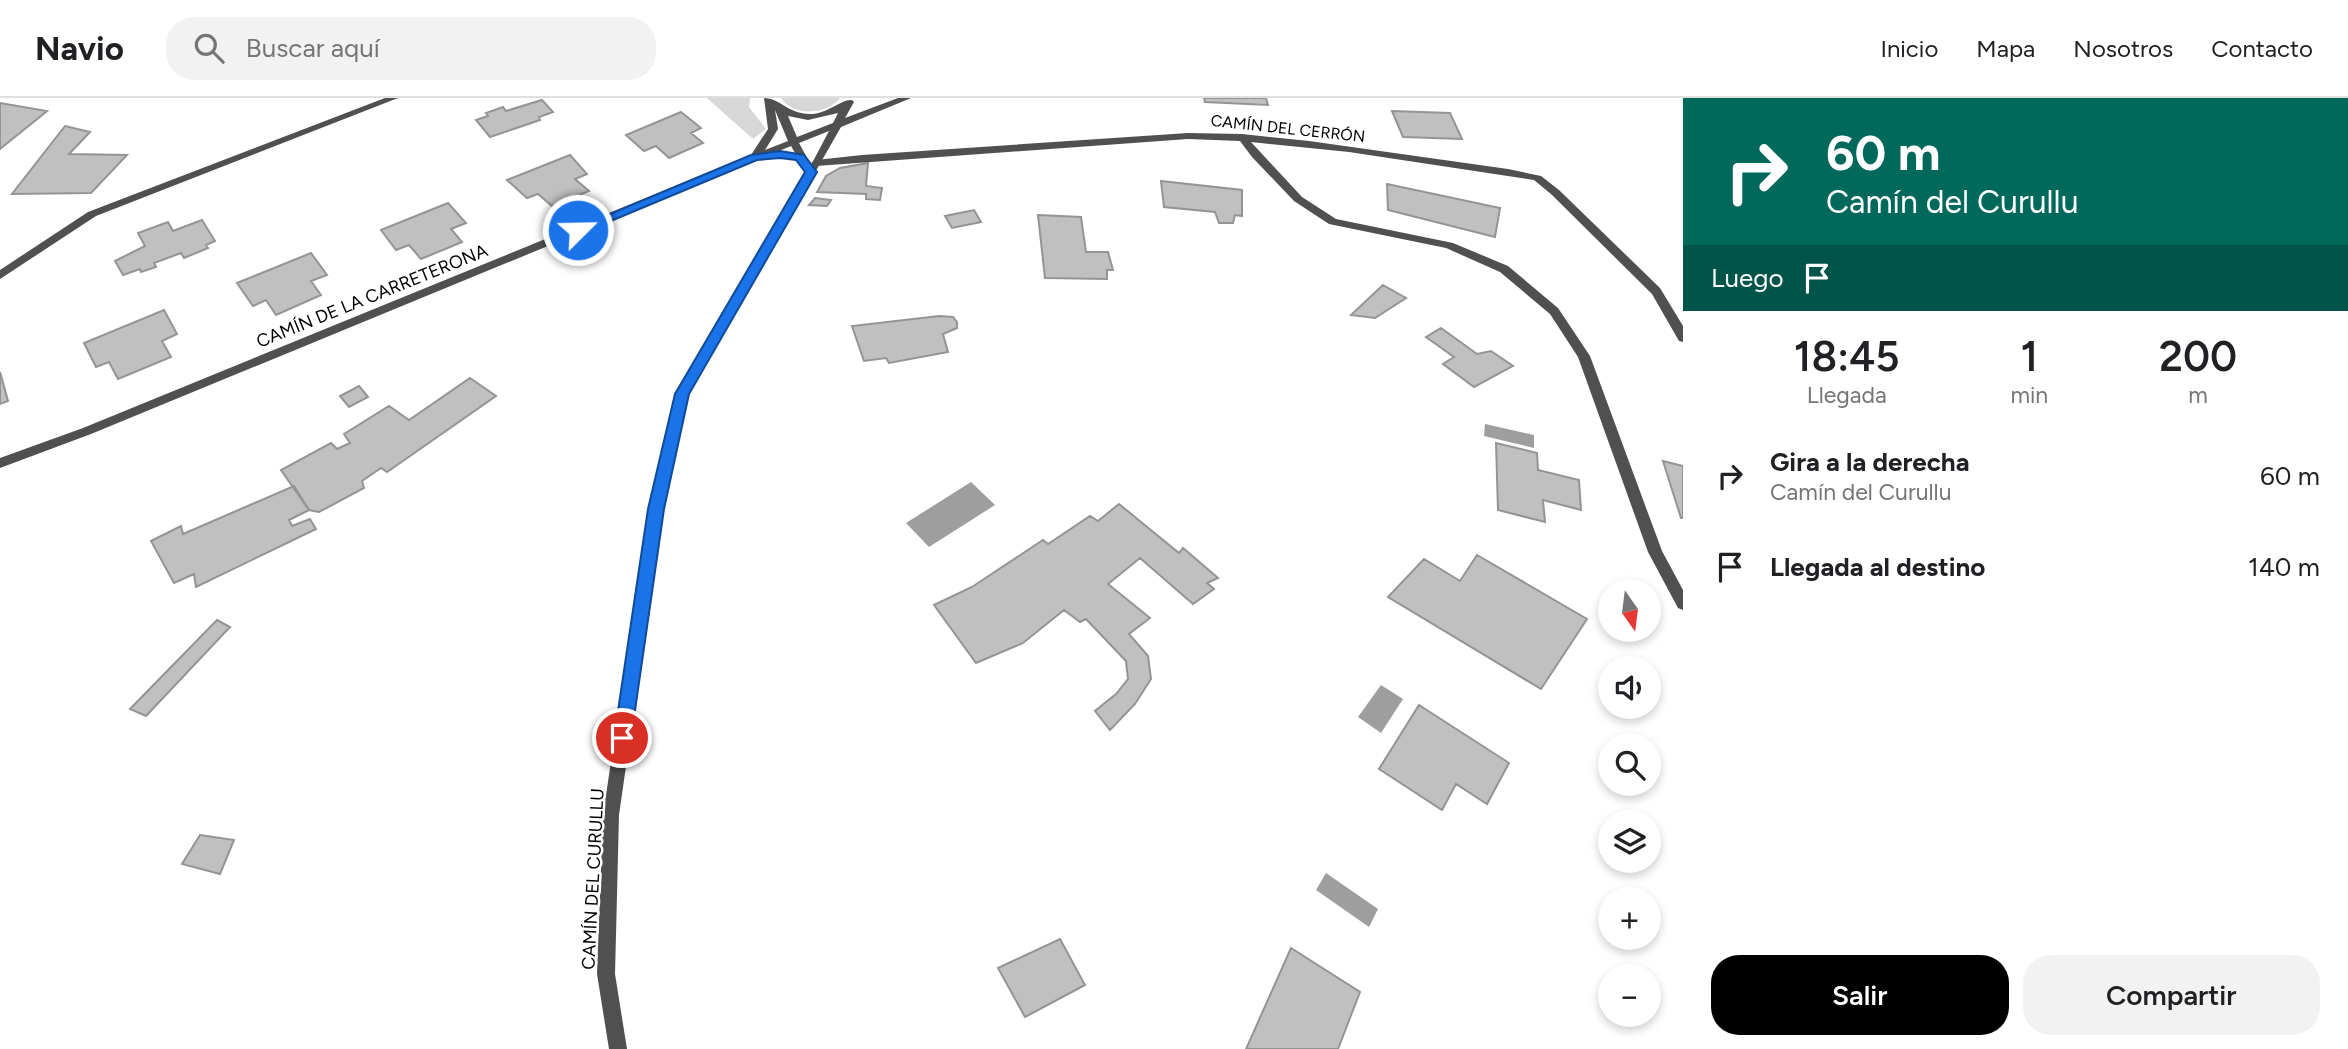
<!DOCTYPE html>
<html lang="es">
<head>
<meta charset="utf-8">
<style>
	body { margin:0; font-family:Figtree,sans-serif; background:#f2f2f2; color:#202124; height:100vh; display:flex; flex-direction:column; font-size:26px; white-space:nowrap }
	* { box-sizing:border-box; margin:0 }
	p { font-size:23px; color:#757577 }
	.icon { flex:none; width:38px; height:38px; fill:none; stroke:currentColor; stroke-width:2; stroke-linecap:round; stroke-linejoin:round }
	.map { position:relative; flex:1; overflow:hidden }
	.sheet { display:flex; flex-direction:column; background:#fff; width:665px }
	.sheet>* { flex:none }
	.hud { background:#00695c; color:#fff; overflow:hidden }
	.needle { width:46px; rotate:166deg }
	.controls { position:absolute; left:1598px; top:481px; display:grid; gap:14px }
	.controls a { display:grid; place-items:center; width:63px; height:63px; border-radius:50%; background:#fff; box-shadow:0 4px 10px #0003; font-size:35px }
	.pin { position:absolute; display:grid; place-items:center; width:60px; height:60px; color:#fff; margin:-30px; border:4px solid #fff; border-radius:50%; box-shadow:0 2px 7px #0007 }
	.me { position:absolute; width:77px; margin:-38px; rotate:67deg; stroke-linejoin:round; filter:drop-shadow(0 0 5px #0008) }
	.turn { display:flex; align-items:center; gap:24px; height:147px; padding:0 28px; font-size:32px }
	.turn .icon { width:91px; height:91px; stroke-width:2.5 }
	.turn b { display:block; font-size:49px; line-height:60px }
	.then { display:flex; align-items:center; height:66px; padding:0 28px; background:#0003; gap:14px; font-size:26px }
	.eta { display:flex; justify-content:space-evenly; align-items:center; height:119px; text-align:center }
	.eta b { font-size:42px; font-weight:600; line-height:49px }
	.button { display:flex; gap:14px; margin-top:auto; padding:14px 28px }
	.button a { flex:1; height:80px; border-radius:28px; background:#000; color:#fff; font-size:28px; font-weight:600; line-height:80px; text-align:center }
	.button a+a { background:#f2f2f2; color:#202124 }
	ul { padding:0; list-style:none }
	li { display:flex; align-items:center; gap:21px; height:91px; padding:0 28px }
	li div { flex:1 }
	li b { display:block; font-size:26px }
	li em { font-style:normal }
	header { display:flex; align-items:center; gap:42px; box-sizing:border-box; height:98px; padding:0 35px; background:#fff; border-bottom:2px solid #e0e0e0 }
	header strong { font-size:33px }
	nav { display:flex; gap:38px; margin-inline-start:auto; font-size:24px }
	.search { width:490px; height:63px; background:#f2f2f2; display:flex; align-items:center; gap:18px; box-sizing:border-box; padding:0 24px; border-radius:28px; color:#757577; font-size:26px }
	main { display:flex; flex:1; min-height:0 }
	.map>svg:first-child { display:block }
	.green { fill:#d7d7d7 }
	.water { fill:#9e9e9e }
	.building { fill:#c0c0c0; stroke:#949494; stroke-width:2 }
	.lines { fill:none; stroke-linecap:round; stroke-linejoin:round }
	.lane { fill:#505050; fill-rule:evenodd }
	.street { fill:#505050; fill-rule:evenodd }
	.route { fill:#1a73e8; stroke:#114b97; stroke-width:2 }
	.labels { text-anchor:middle; stroke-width:5; stroke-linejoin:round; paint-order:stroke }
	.far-street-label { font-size:16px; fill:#000; stroke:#fff }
	.street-label { font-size:18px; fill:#000; stroke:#fff }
</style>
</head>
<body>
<header>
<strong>Navio</strong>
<div class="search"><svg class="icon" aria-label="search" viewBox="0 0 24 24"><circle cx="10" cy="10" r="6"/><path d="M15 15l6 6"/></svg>Buscar aquí</div>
<nav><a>Inicio</a><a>Mapa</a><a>Nosotros</a><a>Contacto</a></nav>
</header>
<main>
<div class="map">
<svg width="1683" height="951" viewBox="0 0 1683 951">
	<rect width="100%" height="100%" fill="#fff"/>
	<path class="green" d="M707,0H750L749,9L766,31L753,41Z
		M781,0H840C827,17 793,19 781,0Z"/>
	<path class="water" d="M1485,326L1534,337V350L1484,338Z
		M971,384L995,407L929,449L906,425Z
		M1381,587L1403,601L1381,635L1358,619Z
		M1326,775L1378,811L1369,829L1316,792Z"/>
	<path class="building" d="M1204,0H1266L1268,7L1205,4Z
		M542,2L553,14L539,19L540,22L490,39L476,22L488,18L486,15L503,9L506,13Z
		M0,5L47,13L0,51Z
		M1392,13L1450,15L1462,41L1403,39Z
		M681,14L701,30L691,35L703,45L669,60L656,48L644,53L626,37Z
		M65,28L90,34L69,56L127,57L91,95L12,96Z
		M570,57L587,76L575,81L589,93L552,108L538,96L527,100L507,82Z
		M868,65L866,88L882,90L880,102L866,101V96L817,94L826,78L840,70Z
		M1161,83L1242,92V118L1235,117L1233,125H1219L1215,114L1164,109Z
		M1387,86L1500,110L1495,139L1388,112Z
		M815,100L831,102L827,108L809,107Z
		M448,105L466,125L451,131L462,144L421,161L409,147L396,152L381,132Z
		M974,112L981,124L952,130L945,118Z
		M1038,117L1081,119L1086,154H1108L1113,172H1107V181L1045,180Z
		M202,122L215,143L206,147L208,150L184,160L181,155L154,165L156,169L141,174L140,171L123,177L115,163L145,148L138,135L168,124L173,133Z
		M311,155L327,177L311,183L321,197L276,217L266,202L253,208L237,185Z
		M1383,187L1406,200L1375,220L1351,217Z
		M164,212L177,236L162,243L171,259L118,281L109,264L96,269L84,245Z
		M939,218L953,219L957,224V230L943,236L948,254L889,265L886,260L864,263L852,228Z
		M1441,230L1477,256L1491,253L1513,268L1474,289L1443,266L1454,259L1426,239Z
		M0,274L8,303L0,306Z
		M470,280L496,298L387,374L381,370L362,383L364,390L319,414L309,412L281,372L331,345L337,351L350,345L344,336L389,308L409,322Z
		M359,288L368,299L349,309L340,298Z
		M1496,345L1537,355L1538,372L1579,382L1581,412L1543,402L1545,424L1498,412Z
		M1663,363L1683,368V420H1681Z
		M294,388L309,412L289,422L292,428L310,421L316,431L196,489L194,476L174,485L151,443L181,428L183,436Z
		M1119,406L1179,455L1183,450L1218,480L1207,485L1214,491L1193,506L1140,460L1108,486L1150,520L1129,536L1148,558L1151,581L1135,606L1110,632L1095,613L1116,596L1128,581L1126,563L1086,521L1080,524L1064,512L1023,545L976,565L934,507L972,489L1043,442L1048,446L1090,418L1098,423Z
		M1477,457L1587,521L1541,591L1388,499L1424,461L1460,483Z
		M217,522L230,529L146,618L130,611Z
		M1419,607L1509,665L1487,706L1456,686L1442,712L1379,671Z
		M200,737L234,742L220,776L182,766Z
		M1060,841L1085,887L1025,919L998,870Z
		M1291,850L1360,894L1338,951H1246Z"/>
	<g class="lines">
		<path class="lane" d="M1188,35L1242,36L1309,43L1508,71L1541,78L1559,92L1660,190L1683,228V244L1679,243L1652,196L1551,96L1534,82L1349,54L1251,44L1302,99L1336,121L1453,145L1508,168L1558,210L1590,258L1662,453L1683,492V512L1678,510L1648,454L1578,259L1550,216L1500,174L1446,150L1329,126L1294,103L1252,59L1240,43L1188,41L816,68L811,65L816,62L862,57Z"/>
		<path class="street" d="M385,0H398L96,118L0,181V172L88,114Z
			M764,0C780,0 788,16 810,16C828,16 841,1 852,2L854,4L845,20L898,0H911L841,29L688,296L663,411L619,717L615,876L627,951H609L597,876L603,717L649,411L676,296L806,74L791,48L91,336L0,370V360L83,330L751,57L768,31ZM775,12L788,43L765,52L778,31ZM838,15L833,25L797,39L788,18L808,22ZM829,33L811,67L799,45Z"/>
	</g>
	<path class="route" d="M780,53L804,57L817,74L689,296L664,411L631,640L629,646L622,648L616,646L614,640L648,411L675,296L805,74L796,62L780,60L757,62L582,135L578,136L572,132L751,57Z"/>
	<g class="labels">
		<g class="far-street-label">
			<text transform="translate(1288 30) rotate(6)" y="6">CAMÍN DEL CERRÓN</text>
		</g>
		<g class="street-label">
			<text transform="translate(372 198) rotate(-22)" y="6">CAMÍN DE LA CARRETERONA</text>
			<text transform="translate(593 781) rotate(-87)" y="6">CAMÍN DEL CURULLU</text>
		</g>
	</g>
</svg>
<div class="controls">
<a><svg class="needle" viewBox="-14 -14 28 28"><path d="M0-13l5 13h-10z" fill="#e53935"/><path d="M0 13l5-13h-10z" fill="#757577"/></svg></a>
<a><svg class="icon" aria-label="sound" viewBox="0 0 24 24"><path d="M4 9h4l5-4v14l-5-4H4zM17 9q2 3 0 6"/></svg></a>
<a><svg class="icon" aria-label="search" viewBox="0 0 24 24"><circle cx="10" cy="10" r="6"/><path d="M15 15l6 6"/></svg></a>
<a><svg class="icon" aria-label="layers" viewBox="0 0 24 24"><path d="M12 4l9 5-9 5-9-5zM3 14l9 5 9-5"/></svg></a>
<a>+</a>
<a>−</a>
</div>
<div class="pin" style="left:622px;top:640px;background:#d93025"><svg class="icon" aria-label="arrive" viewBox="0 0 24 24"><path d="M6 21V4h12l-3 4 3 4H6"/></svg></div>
<svg class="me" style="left:578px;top:132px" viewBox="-20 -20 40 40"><circle r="17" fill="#1a73e8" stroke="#fff" stroke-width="3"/><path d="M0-11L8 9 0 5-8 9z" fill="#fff"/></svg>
</div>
<section class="sheet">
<div class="hud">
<div class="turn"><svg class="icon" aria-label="right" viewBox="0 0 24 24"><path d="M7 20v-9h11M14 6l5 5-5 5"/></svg><div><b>60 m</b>Camín del Curullu</div></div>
<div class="then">Luego<svg class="icon" aria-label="arrive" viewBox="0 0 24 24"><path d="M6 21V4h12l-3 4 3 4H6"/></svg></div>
</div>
<div class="eta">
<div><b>18:45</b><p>Llegada</p></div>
<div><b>1</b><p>min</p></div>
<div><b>200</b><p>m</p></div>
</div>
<ul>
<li><svg class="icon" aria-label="right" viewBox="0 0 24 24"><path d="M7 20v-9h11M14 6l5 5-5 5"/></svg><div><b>Gira a la derecha</b><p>Camín del Curullu</p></div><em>60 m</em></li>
<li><svg class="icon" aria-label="arrive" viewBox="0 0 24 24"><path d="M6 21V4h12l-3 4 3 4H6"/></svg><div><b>Llegada al destino</b></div><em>140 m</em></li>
</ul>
<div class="button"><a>Salir</a><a>Compartir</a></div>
</section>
</main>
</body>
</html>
